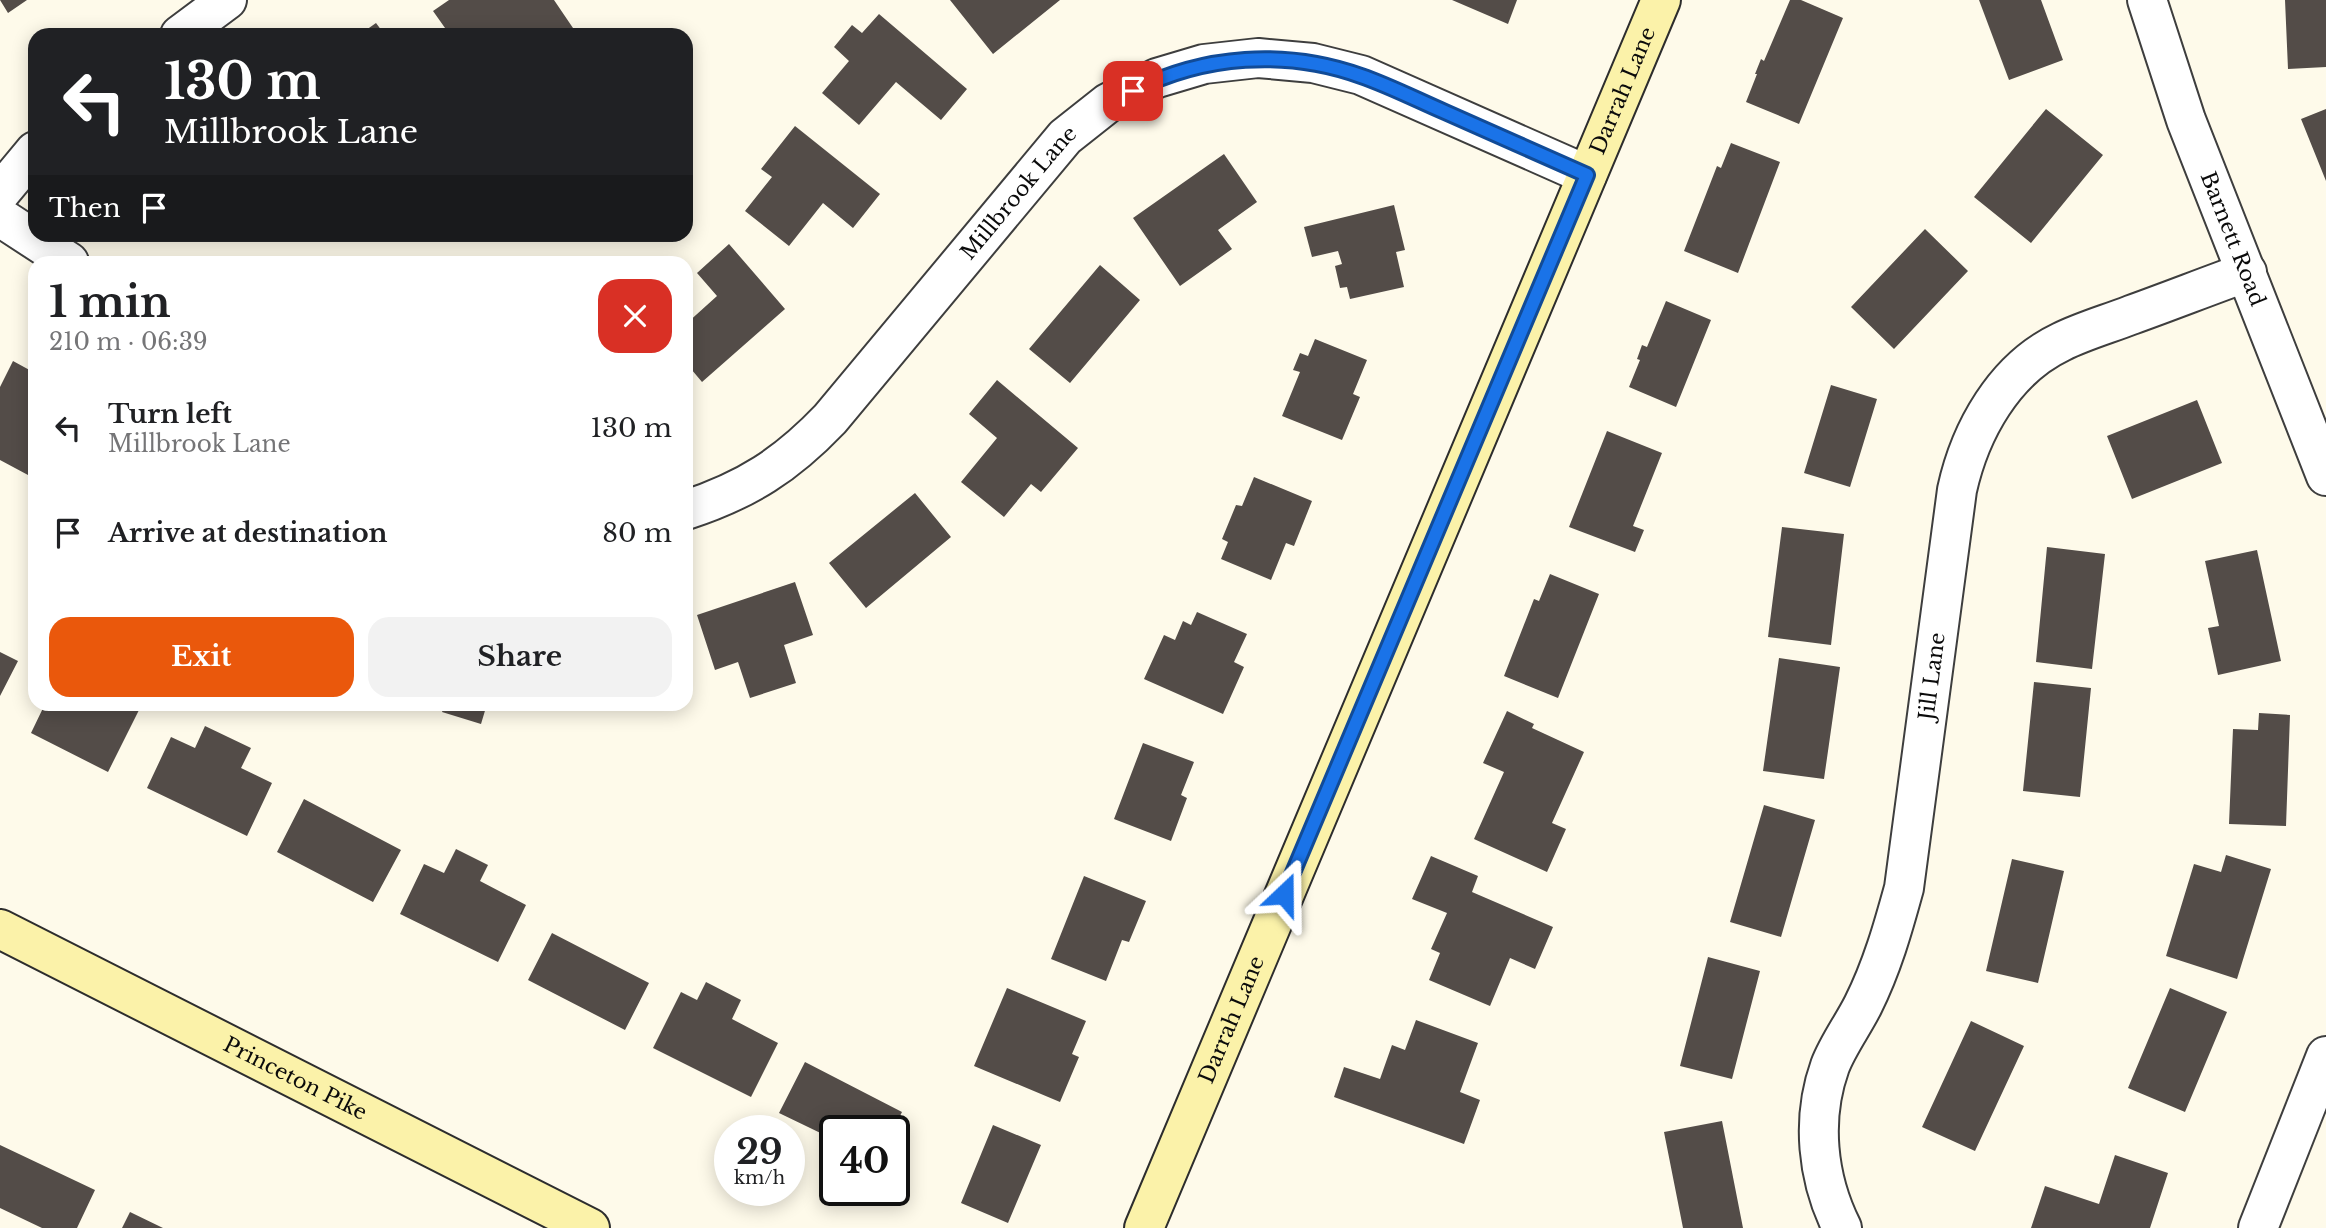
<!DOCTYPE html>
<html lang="en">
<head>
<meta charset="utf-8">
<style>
	body { margin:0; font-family:"Libre Baskerville",serif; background:#f2f2f2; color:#202124; height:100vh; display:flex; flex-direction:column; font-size:26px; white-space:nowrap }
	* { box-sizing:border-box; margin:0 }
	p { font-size:23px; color:#757577 }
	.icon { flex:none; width:38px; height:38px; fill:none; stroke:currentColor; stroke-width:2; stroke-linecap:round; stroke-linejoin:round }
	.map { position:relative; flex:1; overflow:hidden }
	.drawer { position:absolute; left:28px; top:256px; width:665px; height:455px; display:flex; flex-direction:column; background:#fff; border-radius:21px; box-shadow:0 4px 18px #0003 }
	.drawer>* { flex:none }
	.banner { position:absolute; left:28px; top:28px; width:665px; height:214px; border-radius:21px; box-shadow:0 4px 18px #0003; background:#202124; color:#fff; overflow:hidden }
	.speed { position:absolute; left:714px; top:1115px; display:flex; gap:14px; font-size:35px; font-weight:700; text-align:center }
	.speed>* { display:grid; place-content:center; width:91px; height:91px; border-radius:50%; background:#fff; box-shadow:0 4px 18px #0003; line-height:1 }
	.speed small { font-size:18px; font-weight:400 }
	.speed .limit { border:4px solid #111; border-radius:10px; background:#fff; color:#111 }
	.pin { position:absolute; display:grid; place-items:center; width:60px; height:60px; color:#fff; margin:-30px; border-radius:14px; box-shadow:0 4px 10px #0006 }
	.me { position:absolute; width:77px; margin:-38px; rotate:23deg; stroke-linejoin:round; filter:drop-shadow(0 0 5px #0008) }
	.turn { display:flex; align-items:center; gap:24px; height:147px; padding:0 21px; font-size:32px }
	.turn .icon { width:91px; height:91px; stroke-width:2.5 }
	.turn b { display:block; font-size:49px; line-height:60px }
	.then { display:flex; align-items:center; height:66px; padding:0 21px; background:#0003; gap:14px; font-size:26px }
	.round { display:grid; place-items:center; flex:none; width:74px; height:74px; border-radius:21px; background:#f2f2f2 }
	.summary { display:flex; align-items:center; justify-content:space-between; height:119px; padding:0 21px }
	h1 { font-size:42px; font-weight:700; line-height:52px }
	.primary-button { display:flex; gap:14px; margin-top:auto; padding:14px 21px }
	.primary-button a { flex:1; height:80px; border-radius:21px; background:#ea580c; color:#fff; font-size:28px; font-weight:700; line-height:80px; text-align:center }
	.primary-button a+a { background:#f2f2f2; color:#202124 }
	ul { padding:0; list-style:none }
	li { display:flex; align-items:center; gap:21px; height:105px; padding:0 21px }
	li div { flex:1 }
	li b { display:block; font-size:26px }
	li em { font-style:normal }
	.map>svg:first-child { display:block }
	.building { fill:#534c48 }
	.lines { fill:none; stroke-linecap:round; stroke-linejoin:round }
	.street-casing { stroke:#3e3e3e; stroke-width:42 }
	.secondary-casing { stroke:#2d2d2d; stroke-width:42 }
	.street { stroke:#fff; stroke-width:38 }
	.secondary { stroke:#fbf2a9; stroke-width:38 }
	.route-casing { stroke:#114b97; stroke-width:18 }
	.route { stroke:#1a73e8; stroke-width:12 }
	.labels { text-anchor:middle; stroke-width:7; stroke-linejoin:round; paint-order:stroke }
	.street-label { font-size:21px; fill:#0b0b0b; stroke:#fff }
</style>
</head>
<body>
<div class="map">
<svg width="2326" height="1228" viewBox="0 0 2326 1228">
	<rect width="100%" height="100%" fill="#fefaea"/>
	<path class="building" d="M0,0H27L8,13Z
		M449,0H554L573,28L563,35H515L511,29L502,35H450L433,11Z
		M950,0H1060L993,54Z
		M1452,0H1517L1508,24Z
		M1790,0H1801L1843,18L1799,124L1746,102L1757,74H1755L1761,59L1764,61Z
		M1979,0H2041L2063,60L2009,80Z
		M2285,0H2326V67L2288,69Z
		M879,14L967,89L941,120L896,82L859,125L822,93L849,61L834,47L852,25L862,33Z
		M376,23L385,35H359Z
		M2046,109L2103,155L2031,243L1974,197Z
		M2326,109V181L2301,119Z
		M795,126L880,194L853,228L823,203L789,246L745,211L772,177L761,169Z
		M1731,143L1780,162L1738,273L1684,251L1717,166L1721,168Z
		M1224,154L1257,202L1218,230L1232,249L1180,286L1133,218Z
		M1394,205L1405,250L1396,252L1404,287L1350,299L1347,287L1340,288L1335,266L1342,264L1338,251L1312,257L1304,227Z
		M1925,229L1968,271L1894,349L1851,307Z
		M729,244L785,309L702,382L686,363V324L717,296L697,273Z
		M1100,265L1140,300L1070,383L1029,349Z
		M1666,301L1711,320L1676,407L1629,387L1640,360L1637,359L1642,345L1647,347Z
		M1315,339L1367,360L1353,394L1360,397L1342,440L1282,416L1300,372L1293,370L1300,353L1308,356Z
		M13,361L35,373V462L28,475L0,460V387Z
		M997,380L1078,448L1041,492L1031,484L1004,517L961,482L997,438L969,414Z
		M1831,385L1877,399L1850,487L1804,473Z
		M2197,400L2222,463L2132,499L2107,436Z
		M1607,431L1662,453L1633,526L1644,530L1635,552L1569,527Z
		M1254,477L1312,501L1294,546L1286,543L1271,580L1221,559L1228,542L1222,539L1236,505L1242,506Z
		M915,493L951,537L866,608L829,563Z
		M1782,527L1844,534L1831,645L1768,637Z
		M2047,547L2105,554L2092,669L2036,662Z
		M2257,550L2281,661L2218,675L2208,628L2219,626L2205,561Z
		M1550,574L1599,594L1558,698L1504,676L1534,599L1539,601Z
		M795,582L813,635L784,645L796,683L750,698L738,662L715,670L697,615Z
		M1197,612L1247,634L1234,662L1244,667L1223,714L1144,679L1164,635L1175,640L1183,621L1191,625Z
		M0,652L18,661L0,696Z
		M1779,658L1840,667L1824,779L1763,771Z
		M2034,682L2091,688L2080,797L2023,791Z
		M45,704H142L108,772L31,733Z
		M445,704H487L481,724L442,712Z
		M1507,711L1534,724L1532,728L1584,752L1552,823L1566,829L1547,872L1474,839L1504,772L1483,763Z
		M2259,713L2290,715L2286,826L2229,824L2233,729L2258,730Z
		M205,726L251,748L241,768L272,783L247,836L147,788L171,737L195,748Z
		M1143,743L1194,762L1181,795L1187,798L1171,841L1114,819Z
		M304,799L401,850L373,902L277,852Z
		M1764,805L1815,820L1781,937L1730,922Z
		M456,849L488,865L480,881L526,905L498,962L400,914L424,864L444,873Z
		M2226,855L2271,869L2237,979L2166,956L2194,864L2221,872Z
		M1431,856L1478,876L1472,892L1553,927L1535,969L1510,958L1490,1006L1429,980L1440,953L1431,949L1447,913L1412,899Z
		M2012,859L2064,871L2038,983L1986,971Z
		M1084,876L1146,901L1129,942L1122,940L1106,981L1051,959Z
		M552,933L649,983L625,1030L528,980Z
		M1708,957L1760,971L1732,1079L1680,1066Z
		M706,982L741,1000L732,1019L778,1043L751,1097L653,1048L681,992L697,1000Z
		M1007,988L1086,1021L1072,1054L1079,1057L1060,1102L974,1066Z
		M2170,988L2227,1012L2185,1112L2128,1088Z
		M1416,1020L1478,1043L1460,1092L1480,1100L1464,1144L1334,1097L1344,1067L1380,1079L1392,1045L1405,1050Z
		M1971,1021L2024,1046L1975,1151L1922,1127Z
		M805,1062L902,1112L893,1130H835V1140L779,1113Z
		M1722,1121L1743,1228H1683L1664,1132Z
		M993,1125L1041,1145L1008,1223L961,1203Z
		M0,1145L95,1190L77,1228H42L0,1208Z
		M2115,1155L2168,1173L2150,1228H2031L2045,1186L2099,1204Z
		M130,1212L163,1228H122Z"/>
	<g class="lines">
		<g class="street-casing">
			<g id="street">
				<path id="s1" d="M2147,0L2186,120L2326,476"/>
				<path d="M180,35L227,0"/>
				<path d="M0,193L35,151"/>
				<path d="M0,217L69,262"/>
				<path id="s2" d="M686,510C747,490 786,465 830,419L1065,137L1108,103L1157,78L1204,64L1258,58L1313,63L1361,75L1587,175"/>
				<path id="s3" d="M1842,1228C1817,1178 1811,1119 1830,1066C1838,1045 1853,1025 1863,1005C1882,967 1893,928 1904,888L1957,490C1970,431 2004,369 2061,342C2083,331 2108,324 2131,315C2170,301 2208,286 2247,272"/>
				<path d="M2258,1228L2326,1056"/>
			</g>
		</g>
		<g class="secondary-casing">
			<g id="secondary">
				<path id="s4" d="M0,929L590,1228"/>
				<path id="s5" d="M1144,1228L1661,0"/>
			</g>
		</g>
		<use href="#street" class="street"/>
		<use href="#secondary" class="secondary"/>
	</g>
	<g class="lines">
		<g class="route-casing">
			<path id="route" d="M1133,91C1203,55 1286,49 1361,76C1390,86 1417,100 1445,112C1492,133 1540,154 1587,175L1284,894"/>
		</g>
		<use href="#route" class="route"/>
	</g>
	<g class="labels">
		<g class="street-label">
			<text dy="7" stroke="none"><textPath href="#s5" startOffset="1234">Darrah Lane</textPath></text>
			<text dy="7" stroke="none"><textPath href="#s2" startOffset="467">Millbrook Lane</textPath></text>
			<text dy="7" stroke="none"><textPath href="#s1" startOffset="254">Barnett Road</textPath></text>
			<text dy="7" stroke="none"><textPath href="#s3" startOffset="574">Jill Lane</textPath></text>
			<text dy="7" stroke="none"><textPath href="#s5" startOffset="226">Darrah Lane</textPath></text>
			<text dy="7" stroke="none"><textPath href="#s4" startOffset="331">Princeton Pike</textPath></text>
		</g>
	</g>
</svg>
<div class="speed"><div>29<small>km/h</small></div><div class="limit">40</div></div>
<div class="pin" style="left:1133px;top:91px;background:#d93025"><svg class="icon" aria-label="arrive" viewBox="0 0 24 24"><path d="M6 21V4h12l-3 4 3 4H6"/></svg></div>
<svg class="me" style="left:1284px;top:894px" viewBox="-20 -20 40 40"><path d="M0-17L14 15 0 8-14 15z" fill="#1a73e8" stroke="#fff" stroke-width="4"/></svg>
<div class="banner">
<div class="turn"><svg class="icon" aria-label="left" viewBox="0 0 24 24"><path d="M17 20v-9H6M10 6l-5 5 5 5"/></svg><div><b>130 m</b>Millbrook Lane</div></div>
<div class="then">Then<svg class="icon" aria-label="arrive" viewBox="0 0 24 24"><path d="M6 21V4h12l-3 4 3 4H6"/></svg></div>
</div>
<section class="drawer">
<div class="summary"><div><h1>1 min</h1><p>210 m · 06:39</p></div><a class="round" style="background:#d93025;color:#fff"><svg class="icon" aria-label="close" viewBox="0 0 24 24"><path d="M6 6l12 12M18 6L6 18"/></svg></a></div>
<ul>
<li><svg class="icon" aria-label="left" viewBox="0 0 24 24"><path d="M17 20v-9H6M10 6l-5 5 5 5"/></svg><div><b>Turn left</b><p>Millbrook Lane</p></div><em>130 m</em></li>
<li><svg class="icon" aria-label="arrive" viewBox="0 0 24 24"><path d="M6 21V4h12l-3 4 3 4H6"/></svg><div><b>Arrive at destination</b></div><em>80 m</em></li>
</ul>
<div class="primary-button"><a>Exit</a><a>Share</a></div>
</section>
</div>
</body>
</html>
